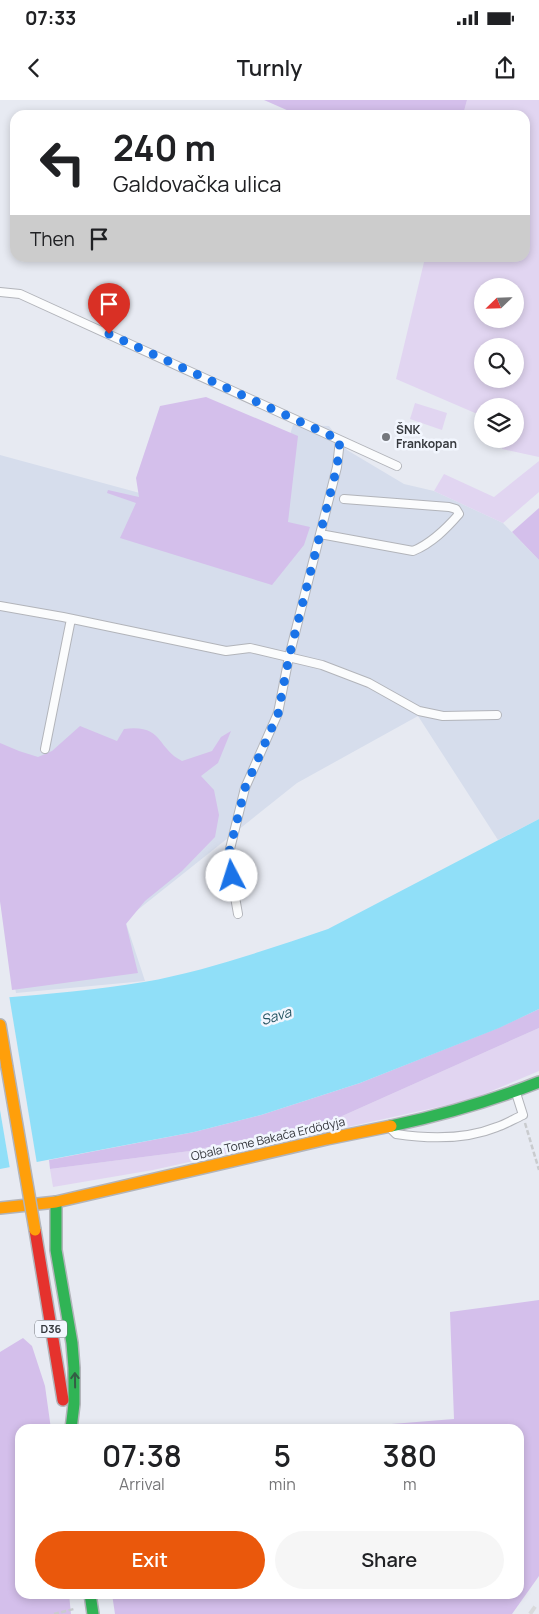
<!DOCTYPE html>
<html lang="en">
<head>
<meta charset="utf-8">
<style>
	body { margin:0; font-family:Manrope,sans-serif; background:#f6f6f6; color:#202124; height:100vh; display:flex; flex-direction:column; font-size:19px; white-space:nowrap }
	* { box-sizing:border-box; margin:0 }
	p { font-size:16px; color:#757577 }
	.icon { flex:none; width:28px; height:28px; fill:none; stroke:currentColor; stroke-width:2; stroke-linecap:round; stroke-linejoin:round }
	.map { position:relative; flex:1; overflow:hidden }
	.panel { position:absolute; left:15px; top:1324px; width:509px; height:175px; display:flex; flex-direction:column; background:#fff; border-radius:15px; box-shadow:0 2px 8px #0003 }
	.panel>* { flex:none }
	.hud { position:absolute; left:10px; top:10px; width:520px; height:152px; border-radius:15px; box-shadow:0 2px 8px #0003; background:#fff; color:#202124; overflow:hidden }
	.needle { width:32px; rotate:247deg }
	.tools { position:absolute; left:474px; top:178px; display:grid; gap:10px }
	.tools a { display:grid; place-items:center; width:50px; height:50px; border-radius:50%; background:#fff; box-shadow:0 2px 8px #0003; font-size:25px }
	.pin { position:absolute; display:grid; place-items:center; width:42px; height:42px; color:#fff; margin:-51px -21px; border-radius:50% 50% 50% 0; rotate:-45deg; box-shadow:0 0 5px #0007 }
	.pin .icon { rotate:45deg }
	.me { position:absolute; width:55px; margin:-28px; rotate:355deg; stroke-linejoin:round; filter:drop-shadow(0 0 4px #0008) }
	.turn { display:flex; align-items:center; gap:18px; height:105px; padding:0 20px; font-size:22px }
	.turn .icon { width:65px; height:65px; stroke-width:2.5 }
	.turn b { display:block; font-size:35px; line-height:42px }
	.then { display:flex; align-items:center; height:48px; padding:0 20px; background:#0003; gap:10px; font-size:19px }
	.eta { display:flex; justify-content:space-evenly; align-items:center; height:85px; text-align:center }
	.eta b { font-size:30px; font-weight:600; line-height:35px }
	.primary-button { display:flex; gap:10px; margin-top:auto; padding:10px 20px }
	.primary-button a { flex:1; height:58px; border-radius:30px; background:#ea580c; color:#fff; font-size:20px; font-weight:600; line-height:58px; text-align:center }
	.primary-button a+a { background:#f6f6f6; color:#202124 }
	.status { display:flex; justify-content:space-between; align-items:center; height:35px; padding:0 25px; background:#fff; direction:ltr }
	.status svg { height:14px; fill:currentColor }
	header { display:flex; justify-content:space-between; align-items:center; height:65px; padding:0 20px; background:#fff; font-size:22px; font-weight:600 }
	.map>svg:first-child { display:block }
	.built { fill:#d6ddec }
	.green { fill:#e1d5f1; fill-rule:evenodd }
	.forest { fill:#d4bfeb }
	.water { fill:#90dff8 }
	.pier { fill:#e7eaf2 }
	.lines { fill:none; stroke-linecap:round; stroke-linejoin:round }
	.lane-casing { stroke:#b2b4ba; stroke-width:10 }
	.fast-casing { stroke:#b2b4ba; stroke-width:14 }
	.slow-casing { stroke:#b2b4ba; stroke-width:14 }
	.jam-casing { stroke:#b2b4ba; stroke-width:14 }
	.path { stroke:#c9cbce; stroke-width:2.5; stroke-dasharray:5 2.5; stroke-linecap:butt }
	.lane { stroke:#fbfcfd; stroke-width:8 }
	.fast { stroke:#30b455; stroke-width:11 }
	.slow { stroke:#ff9f0a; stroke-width:11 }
	.jam { stroke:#e5322d; stroke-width:11 }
	.rail { stroke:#d9dadc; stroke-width:4; stroke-dasharray:9 9; stroke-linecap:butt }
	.slow-bridge-casing { stroke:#b2b4ba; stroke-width:14; stroke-linecap:butt }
	.slow-bridge { stroke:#ff9f0a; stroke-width:11 }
	.oneway { stroke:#345e45 }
	.route { stroke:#1a73e8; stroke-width:9; stroke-dasharray:0 16.2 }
	.poi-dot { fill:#74777d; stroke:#f2f6fe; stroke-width:2 }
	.labels { text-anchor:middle; stroke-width:5; stroke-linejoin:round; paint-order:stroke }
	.shield { fill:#f2f6fe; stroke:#6e7278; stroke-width:1 }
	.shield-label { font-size:11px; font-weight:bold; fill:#36393e }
	.poi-label { font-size:12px; font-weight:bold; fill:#36393e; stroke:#f2f6fe; text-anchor:start }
	.street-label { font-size:12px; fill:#36393e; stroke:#f2f6fe }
	.water-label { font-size:14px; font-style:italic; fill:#265563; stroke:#f2f6fe }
</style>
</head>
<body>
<div class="status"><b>07:33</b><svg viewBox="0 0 49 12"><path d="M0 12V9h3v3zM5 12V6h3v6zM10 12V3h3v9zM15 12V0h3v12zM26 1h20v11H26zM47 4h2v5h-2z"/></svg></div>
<header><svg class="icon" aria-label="back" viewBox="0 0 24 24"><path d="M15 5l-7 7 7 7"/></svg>Turnly<svg class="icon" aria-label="share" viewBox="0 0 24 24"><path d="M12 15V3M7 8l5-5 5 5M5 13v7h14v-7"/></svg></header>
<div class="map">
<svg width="539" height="1514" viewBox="0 0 539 1514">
	<rect width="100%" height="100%" fill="#e7eaf2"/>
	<path class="built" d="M293,325L329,326L347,350L404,384L434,391L503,423L539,460V719L498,740L418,616L297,683L125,820L145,881L16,893L0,800V355L261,426Z"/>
	<path class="green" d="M467,0H539V357L502,349L504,339H515V306H482V316L396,279L425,158H525V15H463ZM482,186H515V219H482ZM482,246H515V279H482Z
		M415,303L447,313L442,330L410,319Z
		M539,361V392L503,423L434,391L444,374L494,397Z
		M539,928V971L470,1000L153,1070L53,1087L50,1069L190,1051L331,1021Z"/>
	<path class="forest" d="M264,0H467L463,15H298Z
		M206,297L298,336L288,422L310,427L304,445L272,485L120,438L136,403L107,393L108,390L139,397L136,378L160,306Z
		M539,408V460L512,432Z
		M80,626L117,641L124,629C164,624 156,648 182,661L212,651L221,637L231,631L218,663L201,676L214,690L219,715L215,737L182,771L145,801L126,824L138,873L12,890L0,801V643L19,651L38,657L52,651Z
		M539,909V928L331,1021L190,1051L50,1069L49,1060L194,1032L261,1015L360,983L498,928Z
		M539,1200V1476L512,1514H115L112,1494H519V1329H329L454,1319L450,1212Z
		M23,1238L32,1246L45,1286L51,1329H20V1494H69L71,1514H0V1252Z"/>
	<path class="water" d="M539,719V909L499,928L360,983L261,1015L194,1032L0,1069V898C48,894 97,890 144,882C207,871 268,849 328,829Z"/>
	<path class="pier" d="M0,895H9L37,1064L10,1069L0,1010Z"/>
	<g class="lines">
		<g class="lane-casing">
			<path id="lane" d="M0,192L20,194L397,366
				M320,434L413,451C432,443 446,429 459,414L456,409L449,407L344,399
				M0,506L63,517L226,551L250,548L322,565L369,583L419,611L443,616L497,615
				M45,649L71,519
				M238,814L228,757L245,688L278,613L289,557L337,367L340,340
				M392,1030L396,1034C429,1039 465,1040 497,1027C506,1024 514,1019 523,1015L516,993"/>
		</g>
		<g class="fast-casing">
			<path id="fast" d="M391,1026C442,1015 491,1001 539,982
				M56,1102V1150L72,1243L74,1268V1304L71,1329
				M90,1494L93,1514"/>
		</g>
		<g class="slow-casing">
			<path id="slow" d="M0,925L7,967
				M0,1108L56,1102L327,1039L391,1026"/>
		</g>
		<g class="jam-casing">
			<path id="jam" d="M35,1130L63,1300"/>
		</g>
		<path class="path" d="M525,1023L539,1070
			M54,1514L74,1509"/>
		<use href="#lane" class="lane"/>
		<use href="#fast" class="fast"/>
		<use href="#slow" class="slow"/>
		<use href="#jam" class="jam"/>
		<path class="rail" d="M530,1514L539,1501"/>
		<g class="slow-bridge-casing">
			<path id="slow-bridge" d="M7,967L35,1130"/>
		</g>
		<use href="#slow-bridge" class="slow-bridge"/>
	</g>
	<defs><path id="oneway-shaft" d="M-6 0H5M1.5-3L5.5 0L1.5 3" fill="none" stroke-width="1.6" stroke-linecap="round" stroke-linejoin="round" transform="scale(1.25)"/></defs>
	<use class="oneway" href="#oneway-shaft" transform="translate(75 1280) rotate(-91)"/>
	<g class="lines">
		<path class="route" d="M109,234L340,340L337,367L289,557L278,614L245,688L228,757L232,776"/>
	</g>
	<circle class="poi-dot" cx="386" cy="337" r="5"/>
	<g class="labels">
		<rect class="shield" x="35" y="1220.5" width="32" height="17" rx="4"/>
		<g class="shield-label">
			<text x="51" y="1233">D36</text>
		</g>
		<g class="poi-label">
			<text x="396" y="334">ŠNK<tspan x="396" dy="14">Frankopan</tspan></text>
		</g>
		<g class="street-label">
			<text transform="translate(268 1039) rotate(-13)" y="4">Obala Tome Bakača Erdödyja</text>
		</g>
		<g class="water-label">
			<text transform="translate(276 916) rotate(-17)" y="5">Sava</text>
		</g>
	</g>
</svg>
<div class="tools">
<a><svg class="needle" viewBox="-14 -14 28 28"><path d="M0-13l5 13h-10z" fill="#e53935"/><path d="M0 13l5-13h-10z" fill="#757577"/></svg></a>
<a><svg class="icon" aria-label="search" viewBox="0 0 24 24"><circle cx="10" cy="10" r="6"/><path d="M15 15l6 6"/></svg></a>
<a><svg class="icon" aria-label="layers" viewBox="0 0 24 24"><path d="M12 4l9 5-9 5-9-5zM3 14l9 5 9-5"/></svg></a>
</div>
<div class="pin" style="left:109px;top:234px;background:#d93025"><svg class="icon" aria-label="arrive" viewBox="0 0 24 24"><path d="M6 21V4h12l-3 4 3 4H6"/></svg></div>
<svg class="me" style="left:232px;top:776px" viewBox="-20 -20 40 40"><circle r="19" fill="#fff"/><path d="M0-13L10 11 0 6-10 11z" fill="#1a73e8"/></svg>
<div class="hud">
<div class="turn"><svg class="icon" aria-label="left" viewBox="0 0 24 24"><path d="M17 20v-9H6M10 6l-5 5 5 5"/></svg><div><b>240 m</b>Galdovačka ulica</div></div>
<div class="then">Then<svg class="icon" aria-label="arrive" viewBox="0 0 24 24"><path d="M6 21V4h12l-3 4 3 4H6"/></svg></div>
</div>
<section class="panel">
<div class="eta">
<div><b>07:38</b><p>Arrival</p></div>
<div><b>5</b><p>min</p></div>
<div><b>380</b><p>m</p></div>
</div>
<div class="primary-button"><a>Exit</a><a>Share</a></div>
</section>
</div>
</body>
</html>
